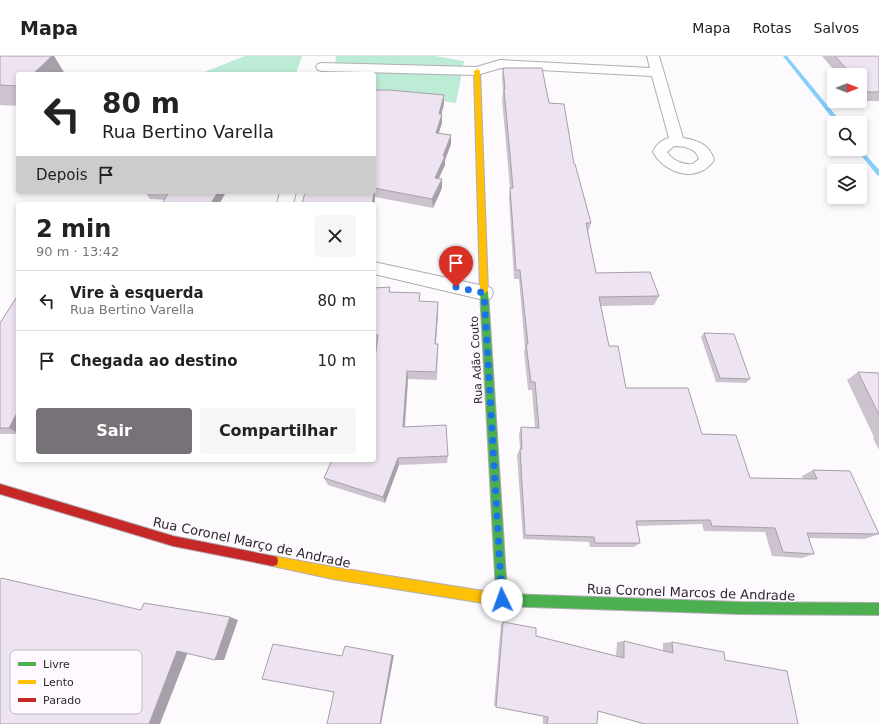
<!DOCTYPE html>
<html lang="pt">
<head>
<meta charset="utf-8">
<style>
	body { margin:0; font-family:"DejaVu Sans",sans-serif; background:#f6f6f6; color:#222; height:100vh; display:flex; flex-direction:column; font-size:15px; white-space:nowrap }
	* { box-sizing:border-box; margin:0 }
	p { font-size:13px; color:#767676 }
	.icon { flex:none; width:22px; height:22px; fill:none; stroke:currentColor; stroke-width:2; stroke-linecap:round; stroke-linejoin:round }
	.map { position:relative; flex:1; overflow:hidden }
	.sheet { position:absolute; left:16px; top:146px; width:360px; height:260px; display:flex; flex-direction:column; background:#fff; border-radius:4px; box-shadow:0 2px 6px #0003 }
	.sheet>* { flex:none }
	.guide { position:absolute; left:16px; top:16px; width:360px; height:122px; border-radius:4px; box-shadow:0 2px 6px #0003; background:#fff; color:#222; overflow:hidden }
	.needle { width:26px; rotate:90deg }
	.controls { position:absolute; left:827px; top:12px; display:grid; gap:8px }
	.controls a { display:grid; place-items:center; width:40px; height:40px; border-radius:4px; background:#fff; box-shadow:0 2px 6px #0003; font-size:20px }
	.pin { position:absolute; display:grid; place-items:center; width:34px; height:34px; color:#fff; margin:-41px -17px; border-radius:50% 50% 50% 0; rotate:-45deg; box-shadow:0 0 4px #0007 }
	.pin .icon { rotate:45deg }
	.me { position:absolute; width:44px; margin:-22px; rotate:357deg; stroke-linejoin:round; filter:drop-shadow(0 0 3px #0008) }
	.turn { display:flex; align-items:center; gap:14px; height:84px; padding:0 20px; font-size:18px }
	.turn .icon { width:52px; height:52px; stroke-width:2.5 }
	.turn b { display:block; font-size:28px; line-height:34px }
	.then { display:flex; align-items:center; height:38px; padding:0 20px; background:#0003; gap:8px; font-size:15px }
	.round { display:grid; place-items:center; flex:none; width:42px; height:42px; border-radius:4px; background:#f6f6f6 }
	.head { display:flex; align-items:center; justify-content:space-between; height:68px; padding:0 20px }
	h1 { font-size:24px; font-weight:700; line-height:30px }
	.primary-button { display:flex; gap:8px; margin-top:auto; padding:8px 20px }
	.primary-button a { flex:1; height:46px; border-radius:4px; background:#777178; color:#fff; font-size:16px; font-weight:700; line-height:46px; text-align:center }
	.primary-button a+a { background:#f6f6f6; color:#222 }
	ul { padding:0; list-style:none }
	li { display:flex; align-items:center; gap:12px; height:60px; padding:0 20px; border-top:1px solid #e0e0e0 }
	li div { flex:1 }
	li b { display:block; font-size:15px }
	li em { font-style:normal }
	header { display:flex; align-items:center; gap:24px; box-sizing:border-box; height:56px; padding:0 20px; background:#fff; border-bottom:1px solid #e0e0e0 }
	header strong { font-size:19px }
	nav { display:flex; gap:22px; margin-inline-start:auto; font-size:14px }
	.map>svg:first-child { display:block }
	.green { fill:#bcebd6 }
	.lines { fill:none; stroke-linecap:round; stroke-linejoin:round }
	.stream { fill:#84d0f8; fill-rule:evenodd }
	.street-casing { stroke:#b1adb2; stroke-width:2 }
	.fast-casing { stroke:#b1adb2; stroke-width:2 }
	.slow-casing { stroke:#b1adb2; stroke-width:2 }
	.jam-casing { stroke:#b1adb2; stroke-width:2 }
	.street { fill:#fffeff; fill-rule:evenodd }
	.fast { fill:#4caf50; fill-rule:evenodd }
	.slow { fill:#ffc107; fill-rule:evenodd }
	.jam { fill:#c62828; fill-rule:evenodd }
	.wall { fill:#cdc3cf }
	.shaded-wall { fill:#a79fa9 }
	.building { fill:#eee3f1; stroke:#a79fa9 }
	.route { stroke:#1a73e8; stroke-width:7; stroke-dasharray:0 12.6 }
	.labels { text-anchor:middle; stroke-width:3; stroke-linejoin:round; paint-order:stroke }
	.street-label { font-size:11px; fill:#2f2730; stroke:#fdf9fe }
	.near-street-label { font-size:13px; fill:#2f2730; stroke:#fdf9fe }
	.key { fill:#fdf9fe; stroke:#bfbac0; stroke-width:1 }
	.key-label { font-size:11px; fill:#2f2730 }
</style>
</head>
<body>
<header>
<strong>Mapa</strong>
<nav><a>Mapa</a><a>Rotas</a><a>Salvos</a></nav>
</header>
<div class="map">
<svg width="879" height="668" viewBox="0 0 879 668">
	<rect width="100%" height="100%" fill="#fcfafd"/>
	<path class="green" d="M245,0H302L296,18H199Z
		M336,0H435L464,5L456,47L374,35V18H334Z"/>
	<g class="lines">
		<path class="stream" d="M783,0H787L842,67H836Z
			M860,92L879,114V120L877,119L856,93H860Z"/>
		<g class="street-casing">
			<path id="street" d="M647,0H659L683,82C698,84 710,89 714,104C698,128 665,118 653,96C656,89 661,84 669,82L652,20L501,12L477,19L322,15L318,14L316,11L318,8L322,7L476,11L500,4L650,12ZM674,90C684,90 696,92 699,103L693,108C683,109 673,105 667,96Z
				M280,136H296L293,148H277Z
				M374,206L484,230L491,232L493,237L491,242L484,244L374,218Z"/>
		</g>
		<g class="fast-casing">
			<path id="fast" d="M484,232L488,235L507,538L740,546L879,547V559L740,558L502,550L492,547L490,543L492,539L496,537L480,235Z"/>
		</g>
		<g class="slow-casing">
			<path id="slow" d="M477,13L480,15L488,235L484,238L480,235L474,15Z
				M273,500L333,511L496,537L500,539L502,543L500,547L496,549L333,523L273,510L269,509L268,505L269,501Z"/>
		</g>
		<g class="jam-casing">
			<path id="jam" d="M0,428L173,480L273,500L277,501L278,505L277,509L273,510L173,490L0,438Z"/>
		</g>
		<use href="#street" class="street"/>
		<use href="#fast" class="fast"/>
		<use href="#slow" class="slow"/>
		<use href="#jam" class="jam"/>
	</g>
	<path class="wall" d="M0,0H54L65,18H18V50L0,49Z
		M822,0H879V45H860V19H838Z
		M503,12L549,47L574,108L591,167L588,176L596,217L659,240L654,249L601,250L609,290L626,332L702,378L750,422L803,423L802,420L813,414L879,478L865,483L808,482L814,498L802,502L772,500L765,476L704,475L702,468L637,470L640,487L634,491H590L589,486L523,483L517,399L520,393L519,378L521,371L535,372L532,334H528L524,296L525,292L519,223H514L509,142L510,132L502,43L503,34L502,22Z
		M374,34L444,39V48L441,58L442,67L438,77L451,79V88L445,104V109L439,122L442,132L433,152L375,141L374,151Z
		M145,136H226L220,147L150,143Z
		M390,231V236L420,245L438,246V256L436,288H438L437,324L408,323L405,371L448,400L447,407L399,409L385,447L328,429L324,422L374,404L377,288H374V232Z
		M18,239V378H0V267Z
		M704,277L750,323L746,327L716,326L701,281Z
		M858,316L879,317V394L873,382L874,381L847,324Z
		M503,566L536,580L616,600L617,586L624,585L663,595V587L672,586L725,604L798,668H644L598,655L597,668H543V660L496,651L494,649L501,568Z"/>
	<path class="shaded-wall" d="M52,0H54L65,18H33Z
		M444,39V48L440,64L442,58V67L436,86V77L439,58Z
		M451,79V88L445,104V109L435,130V122Z
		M442,123V132L433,152L432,143Z
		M374,132L375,141L374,151V148H372Z
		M218,136H226L219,148L211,147Z
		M438,246V256L435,297V288Z
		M407,315L408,323L404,378L403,371Z
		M18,355V377L9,372Z
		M398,402L399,409L385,447L383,441Z
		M230,561L238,564L224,604H215Z
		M177,595L188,596L160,668H149Z
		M392,599H394L381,668H380Z"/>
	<path class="building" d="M0,0H52L33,18H18V30L0,29Z
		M835,0H879V36H866L860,29V19H852Z
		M503,12H542L549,47L564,48L574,108H575L591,167H586L596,217L650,216L659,240L599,241L609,290H618L626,332H688L702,378L736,379L750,422L817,423L813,414L850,415L879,478L807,477L814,498L783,496L775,472L712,470L710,464L636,465L640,487H595L594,481L525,479L520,393H522L521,371L539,372L535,326H531L526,288H528L520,214H516L510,132H513L504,33H505Z
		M374,34H389L444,39L439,58H442L436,77L451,79L443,100H445L435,122L442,123L432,143L374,132V134Z
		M157,136H218L211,147L226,148H162L168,137Z
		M305,136H374L372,148H302Z
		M390,231L389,236L420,237L419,245L438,246L435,288H438L436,316L407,315L403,371L446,369L448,400L398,402L383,441L324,422L332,404H374V310L378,279H374V232Z
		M18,239V355L9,372H0V267Z
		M704,277L734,278L750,323L720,322Z
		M858,316L879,317V359Z
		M1,522L141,554L144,547L230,561L215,604L177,595L149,668H0V523Z
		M503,566L536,572V580L624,602V585L673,597L672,586L724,596L725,604L787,615L798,668H645L598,655L597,668H547L548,661L496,651Z
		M273,588L342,600L345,590L392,599L380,668H327L334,636L262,623Z"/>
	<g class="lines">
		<path class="route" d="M456,231L484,237L502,544"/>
	</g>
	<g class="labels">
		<g class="street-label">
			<text transform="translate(476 304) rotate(-93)" y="4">Rua Adão Couto</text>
		</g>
		<g class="near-street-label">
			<text transform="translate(252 486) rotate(12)" y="5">Rua Coronel Março de Andrade</text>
			<text transform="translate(691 536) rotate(2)" y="5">Rua Coronel Marcos de Andrade</text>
		</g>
	</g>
	<rect x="10" y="594" width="132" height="64" rx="6" class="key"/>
	<rect x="18" y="606" width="18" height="4" fill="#4caf50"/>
	<rect x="18" y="624" width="18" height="4" fill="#ffc107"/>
	<rect x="18" y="642" width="18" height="4" fill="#c62828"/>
	<g class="key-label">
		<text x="43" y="612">Livre</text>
		<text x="43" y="630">Lento</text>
		<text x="43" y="648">Parado</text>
	</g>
</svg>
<div class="controls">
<a><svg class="needle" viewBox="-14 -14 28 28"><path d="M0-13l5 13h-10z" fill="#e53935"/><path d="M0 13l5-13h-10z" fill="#767676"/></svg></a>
<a><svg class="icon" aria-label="search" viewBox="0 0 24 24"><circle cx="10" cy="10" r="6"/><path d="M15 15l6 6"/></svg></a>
<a><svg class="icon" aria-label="layers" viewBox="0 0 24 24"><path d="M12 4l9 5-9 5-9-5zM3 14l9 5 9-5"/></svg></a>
</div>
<div class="pin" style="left:456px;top:231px;background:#d93025"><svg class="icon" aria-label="arrive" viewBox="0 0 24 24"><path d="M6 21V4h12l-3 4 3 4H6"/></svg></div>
<svg class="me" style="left:502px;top:544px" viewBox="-20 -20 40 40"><circle r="19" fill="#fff"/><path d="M0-13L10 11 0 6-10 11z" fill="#1a73e8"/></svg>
<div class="guide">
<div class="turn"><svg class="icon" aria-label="left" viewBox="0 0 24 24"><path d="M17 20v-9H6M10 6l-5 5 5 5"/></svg><div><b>80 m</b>Rua Bertino Varella</div></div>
<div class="then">Depois<svg class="icon" aria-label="arrive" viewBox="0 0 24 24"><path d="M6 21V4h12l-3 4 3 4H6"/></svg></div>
</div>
<section class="sheet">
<div class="head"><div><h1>2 min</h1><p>90 m · 13:42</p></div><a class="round"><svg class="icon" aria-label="close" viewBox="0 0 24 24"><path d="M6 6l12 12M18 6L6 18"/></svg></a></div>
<ul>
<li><svg class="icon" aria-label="left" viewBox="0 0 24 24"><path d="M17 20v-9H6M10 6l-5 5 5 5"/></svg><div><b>Vire à esquerda</b><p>Rua Bertino Varella</p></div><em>80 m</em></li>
<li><svg class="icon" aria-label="arrive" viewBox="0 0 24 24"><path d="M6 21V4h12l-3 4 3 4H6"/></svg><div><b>Chegada ao destino</b></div><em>10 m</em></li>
</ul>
<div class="primary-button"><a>Sair</a><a>Compartilhar</a></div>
</section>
</div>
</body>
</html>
